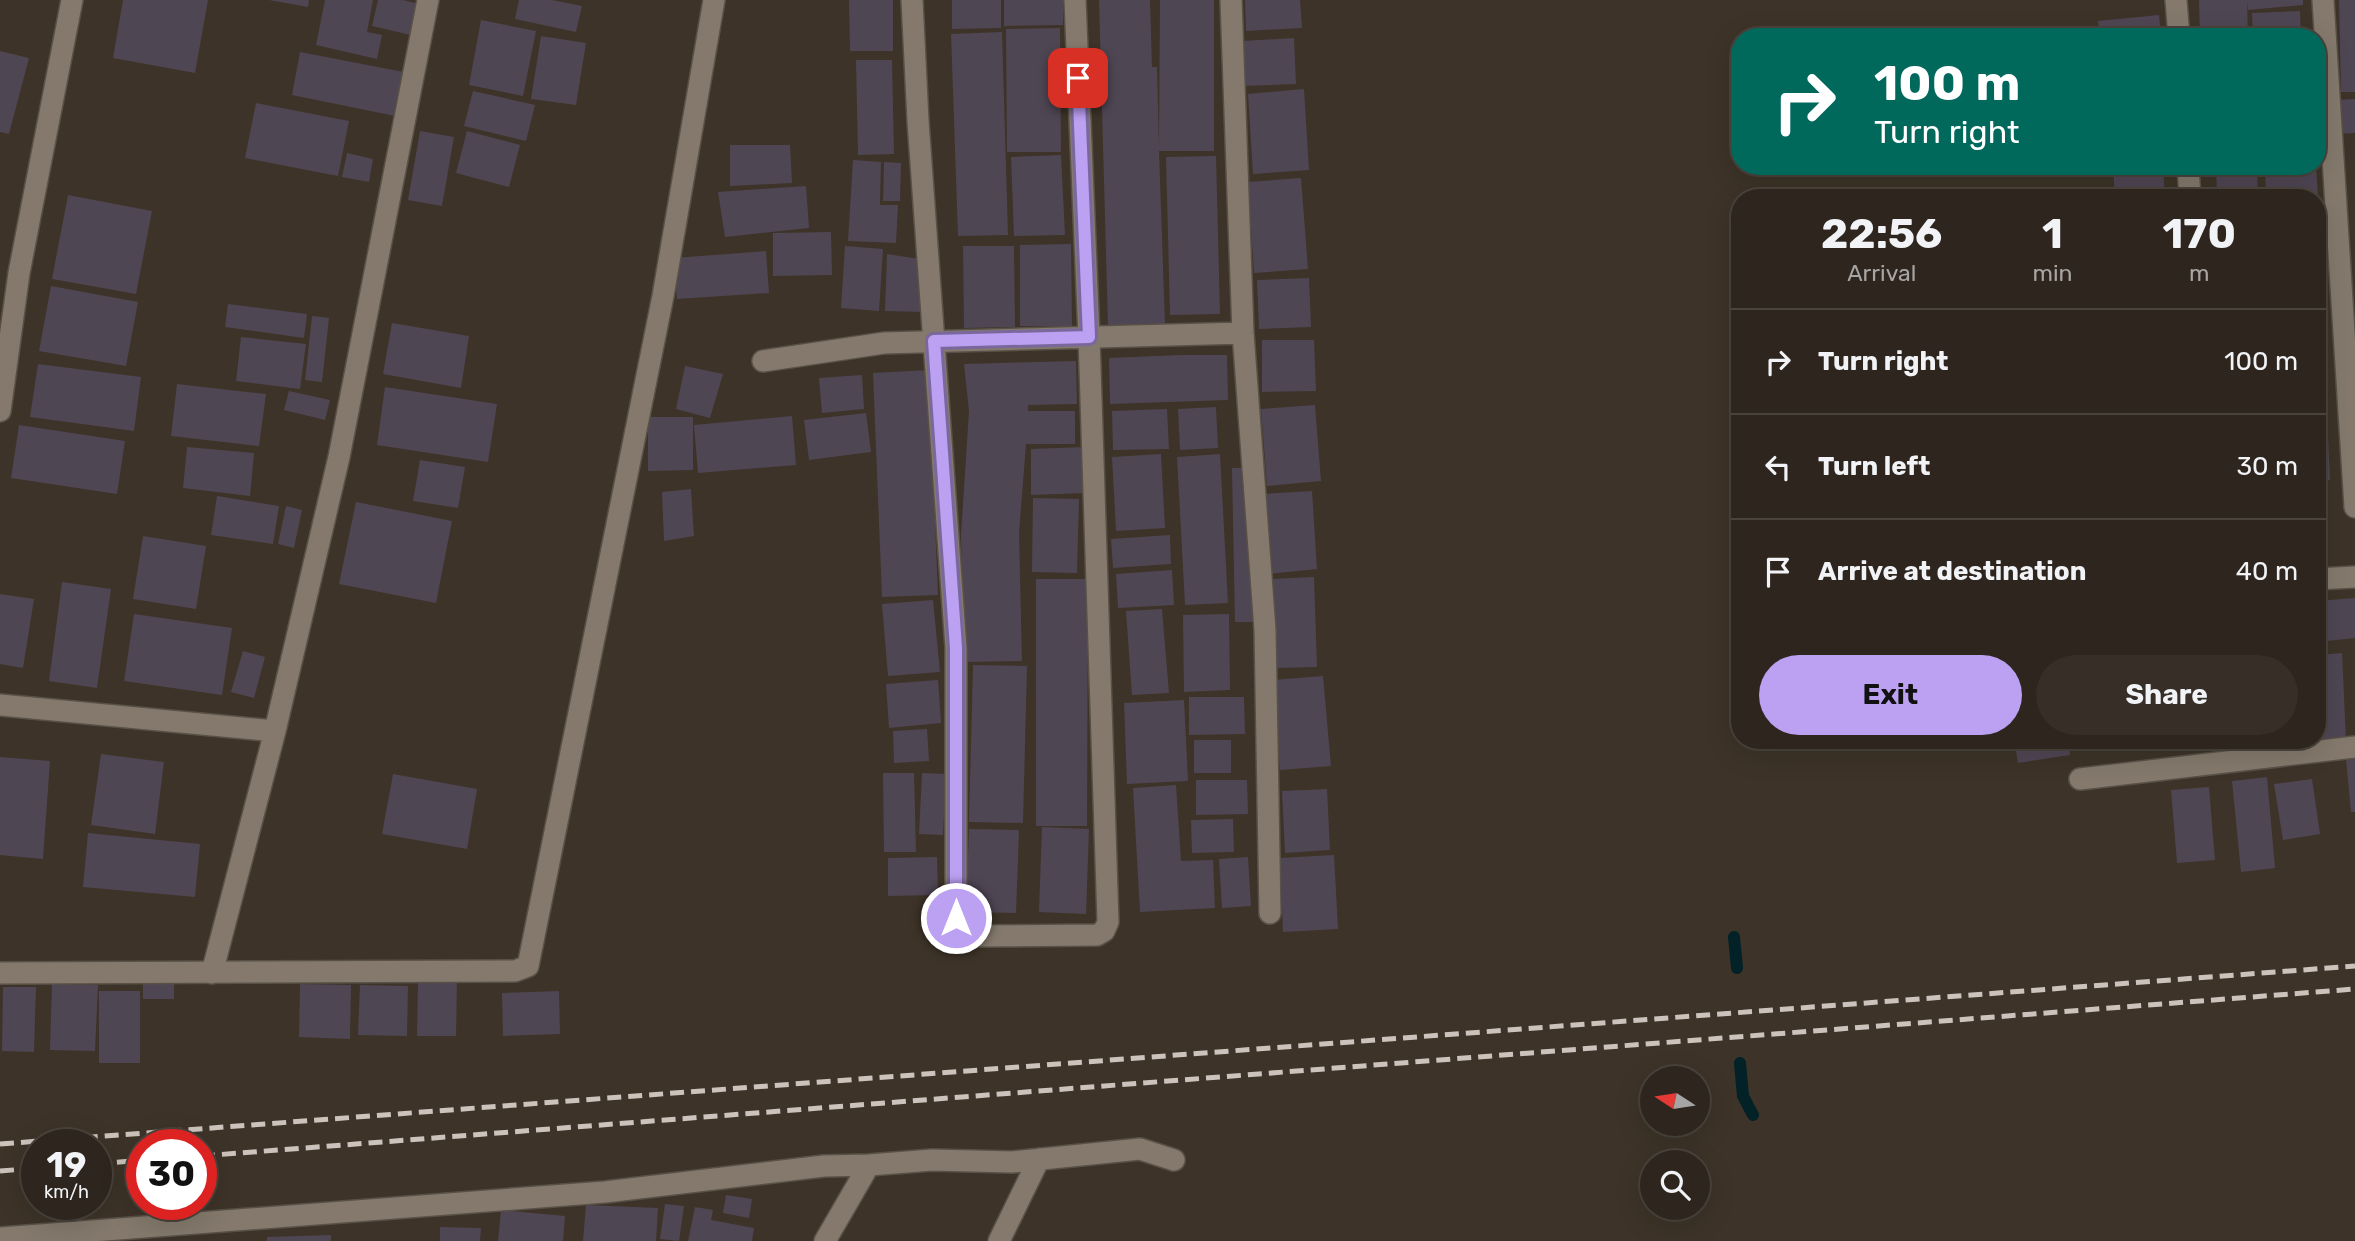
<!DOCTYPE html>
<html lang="en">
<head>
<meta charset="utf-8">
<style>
	body { margin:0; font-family:Rubik,sans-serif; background:#362e27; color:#f1f3f6; height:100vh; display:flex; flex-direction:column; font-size:26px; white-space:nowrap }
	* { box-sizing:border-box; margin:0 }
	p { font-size:23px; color:#a7a5a4 }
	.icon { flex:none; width:38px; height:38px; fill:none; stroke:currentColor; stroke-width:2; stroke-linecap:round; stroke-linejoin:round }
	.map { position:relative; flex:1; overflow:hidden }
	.panel { position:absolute; left:1731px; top:189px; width:595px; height:560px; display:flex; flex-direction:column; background:#2e261e; border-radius:28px; box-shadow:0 7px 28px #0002,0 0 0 2px #49433c }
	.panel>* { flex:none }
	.top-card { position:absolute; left:1731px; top:28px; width:595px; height:147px; border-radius:28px; box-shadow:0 7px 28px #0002,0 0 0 2px #49433c; background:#00695c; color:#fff; overflow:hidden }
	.needle { width:46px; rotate:282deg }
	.controls { position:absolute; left:1640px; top:1066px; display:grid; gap:14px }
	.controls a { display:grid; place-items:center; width:70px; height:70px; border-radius:50%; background:#2e261e; box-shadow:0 7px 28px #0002,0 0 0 2px #49433c; font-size:35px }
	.speed { position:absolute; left:21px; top:1129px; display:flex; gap:14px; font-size:35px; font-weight:700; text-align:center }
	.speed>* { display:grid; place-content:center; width:91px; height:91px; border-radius:50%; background:#2e261e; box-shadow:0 7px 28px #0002,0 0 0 2px #49433c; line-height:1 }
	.speed small { font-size:18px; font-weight:400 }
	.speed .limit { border:10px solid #d22; background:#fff; color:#111 }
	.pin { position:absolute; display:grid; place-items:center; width:60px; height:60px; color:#fff; margin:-30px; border-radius:14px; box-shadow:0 4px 10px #0006 }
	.me { position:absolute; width:77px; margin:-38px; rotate:0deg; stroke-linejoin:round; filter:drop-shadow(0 0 5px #0008) }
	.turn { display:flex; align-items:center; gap:24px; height:147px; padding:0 28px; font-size:32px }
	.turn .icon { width:91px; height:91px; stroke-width:2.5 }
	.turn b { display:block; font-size:49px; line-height:60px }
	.eta { display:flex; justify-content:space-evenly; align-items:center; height:119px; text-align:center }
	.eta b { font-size:42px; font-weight:700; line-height:49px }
	.primary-button { display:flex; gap:14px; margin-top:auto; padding:14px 28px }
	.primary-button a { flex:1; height:80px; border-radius:42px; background:#bca0f2; color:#111; font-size:28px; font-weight:700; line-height:80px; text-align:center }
	.primary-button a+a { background:#362e27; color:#f1f3f6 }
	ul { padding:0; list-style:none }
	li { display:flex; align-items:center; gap:21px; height:105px; padding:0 28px; border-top:2px solid #49433c }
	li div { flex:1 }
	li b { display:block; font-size:26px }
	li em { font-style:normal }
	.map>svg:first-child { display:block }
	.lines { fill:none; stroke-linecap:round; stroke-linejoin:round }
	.stream { stroke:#022228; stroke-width:12 }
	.building { fill:#4f4653 }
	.minor-casing { stroke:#595147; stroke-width:24 }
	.minor { stroke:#84796c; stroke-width:21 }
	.rail { stroke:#ccc4bc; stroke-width:5; stroke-dasharray:14 7; stroke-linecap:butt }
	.route-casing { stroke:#7a689d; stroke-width:18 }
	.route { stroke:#bca0f2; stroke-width:12 }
</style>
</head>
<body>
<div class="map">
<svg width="2355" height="1241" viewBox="0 0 2355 1241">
	<rect width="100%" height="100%" fill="#3d3328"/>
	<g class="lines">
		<path class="stream" d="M1734,937L1737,968
			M1740,1063L1743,1096L1753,1115"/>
	</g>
	<path class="building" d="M123,0H208L195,73L113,58Z
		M269,0H309L308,7Z
		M325,0H373L367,32L382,35L377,59L316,45Z
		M378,0H403L422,5L415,36L372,26Z
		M519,0H552L582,6L576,32L515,19Z
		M849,0H893V51H850Z
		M952,0H1001V28L952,29Z
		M1004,0H1063V25L1004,26Z
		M1099,0H1150L1152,67H1157L1159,147L1160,0H1214V151H1159L1165,324L1108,326Z
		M1245,0H1300L1302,28L1246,31Z
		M2199,0H2247L2248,37H2200Z
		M2247,0H2303V5L2248,10Z
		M2339,0H2355V92H2341Z
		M2300,11L2301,37H2253L2252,13Z
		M2159,15L2161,37H2100L2098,21Z
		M481,20L536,31L523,96L469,85Z
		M1060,28L1061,152H1007L1006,29Z
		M1002,32L1008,235L958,236L951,34Z
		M541,36L586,43L576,105L531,99Z
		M1294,38L1296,84L1243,86L1242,41Z
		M0,51L29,58L9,134L0,132Z
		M300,52L409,73L400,117L292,95Z
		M856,60H892L894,154L858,155Z
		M1304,89L1309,170L1253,174L1248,94Z
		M473,91L535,105L526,141L464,126Z
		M2355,99V133L2336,134L2335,100Z
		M256,103L349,121L338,176L245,158Z
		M420,131L454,137L442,206L408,200Z
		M467,131L520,145L509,187L456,173Z
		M730,145H790L792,183L730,186Z
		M347,153L373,159L369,182L342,177Z
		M1061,155L1065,235L1014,236L1011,157Z
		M1216,156L1220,314L1170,315L1166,157Z
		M853,160L881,162L880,205H898L896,243L848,241Z
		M884,162L901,163L900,201H883Z
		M2123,166H2163L2165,198H2115L2113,167Z
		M2216,166H2257L2258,198H2217Z
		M2265,166H2316L2318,198H2266Z
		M1301,178L1308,269L1254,273L1248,182Z
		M806,186L809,228L725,237L718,192Z
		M68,195L152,211L136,294L52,279Z
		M2317,230H2319L2327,412L2317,413Z
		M831,232L832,275L773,276V233Z
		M1071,244L1072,326H1020V245Z
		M845,246L883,249L879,311L841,308Z
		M963,246H1014L1015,327L964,328Z
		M766,251L769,293L677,299L674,258Z
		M887,254L926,260L925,312L885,311Z
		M1309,278L1311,327L1259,329L1257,280Z
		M51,286L138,302L126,366L39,351Z
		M228,304L307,314L304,338L225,327Z
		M312,316L329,318L322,382L305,380Z
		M392,323L469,336L461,388L383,374Z
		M241,337L306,344L300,389L236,381Z
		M1262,340H1314L1316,391L1262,392Z
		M1181,355H1227L1228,400L1110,404L1109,358Z
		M1076,361L1077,404L1028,405V411H1075V444H1026L1019,533L1022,661L963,662L961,535L969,411L964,364Z
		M38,364L141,377L134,431L30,417Z
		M685,366L723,374L710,418L676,409Z
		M929,370L938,595L882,597L873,373Z
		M862,375L864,409L822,413L819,378Z
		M177,384L266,394L259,446L171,436Z
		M385,387L497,404L488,462L377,445Z
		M289,391L330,400L325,420L284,410Z
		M1315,405L1321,481L1267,486L1261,409Z
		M1216,407L1218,448L1180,450L1178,409Z
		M1167,409L1169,449L1113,450L1112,411Z
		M866,413L871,452L809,460L804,420Z
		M792,416L796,465L698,473L694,425Z
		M648,417H693V470L648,471Z
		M2327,417L2330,480L2317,481V418Z
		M19,425L125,441L117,494L11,478Z
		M187,447L254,453L250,496L183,488Z
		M1083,447L1084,493L1031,495V449Z
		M1161,454L1165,528L1116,531L1112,457Z
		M1220,454L1228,603L1185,605L1177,457Z
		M420,460L465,467L458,508L413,501Z
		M1232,468H1252L1257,622H1235Z
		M691,489L694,536L664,541L662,492Z
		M1312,491L1317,569L1268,574L1262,494Z
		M217,496L279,506L273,544L211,535Z
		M1033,498L1079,499L1077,573L1032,572Z
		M356,502L452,521L436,603L339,584Z
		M286,506L302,510L294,548L278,544Z
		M1170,535L1171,564L1113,568L1111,539Z
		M143,536L206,546L196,609L133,599Z
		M1172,570L1174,605L1118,608L1116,574Z
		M1314,577L1317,667L1275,668L1272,579Z
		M1036,579H1088L1087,826H1036Z
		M62,582L111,589L97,688L49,681Z
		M0,594L34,599L23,668L0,664Z
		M2355,598V638L2317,642V601Z
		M933,600L940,672L888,676L882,604Z
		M1162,609L1169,693L1132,695L1126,611Z
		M134,614L232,628L222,695L124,681Z
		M1229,614L1230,690L1184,692L1183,615Z
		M243,651L265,657L254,698L231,692Z
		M2342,653L2346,740L2317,741V655Z
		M973,665L1027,666L1023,823L969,822Z
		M1323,676L1331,766L1280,770L1273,680Z
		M938,680L941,723L889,728L886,684Z
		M1189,697H1244L1245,734L1189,735Z
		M1184,700L1188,781L1127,784L1124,703Z
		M927,729L929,761L894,763L893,731Z
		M1194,740H1231V773H1194Z
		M2014,740H2068L2070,755L2018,763Z
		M2275,740H2300V742L2276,744Z
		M101,754L164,762L155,834L91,825Z
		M0,757L50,761L43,859L0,855Z
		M2355,758V812H2351L2346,759Z
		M883,773H914L916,852H884Z
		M922,773L946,774L943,835L919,834Z
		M393,774L477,789L467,849L382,834Z
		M2267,777L2275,868L2241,872L2232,781Z
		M2312,779L2320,834L2283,840L2274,784Z
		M1196,780H1247L1248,814L1196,815Z
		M1176,785L1181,861L1213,860L1215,908L1140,912L1133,788Z
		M2209,787L2215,860L2177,863L2171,790Z
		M1327,789L1330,850L1285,853L1282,791Z
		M1233,819L1234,852L1192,853L1191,820Z
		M1042,827L1089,829L1086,914L1039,912Z
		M969,829L1019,830L1016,913L966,912Z
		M88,833L200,844L195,897L83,887Z
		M1334,855L1338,929L1283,932L1280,858Z
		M937,857L938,895L888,896V858Z
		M1248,857L1251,906L1222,908L1219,859Z
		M418,978H457L456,1036H417Z
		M143,979H174V999H143Z
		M52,984L98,985L95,1051L50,1050Z
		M300,984L351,985L350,1039L299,1037Z
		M360,985L408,986L407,1036L358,1035Z
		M3,987H36L34,1052L2,1051Z
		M99,991H140V1063H99Z
		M559,991L560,1034L503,1036L502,993Z
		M726,1195L752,1199L749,1218L723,1213Z
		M665,1204L684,1206L679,1241L660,1239Z
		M586,1205L658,1208L656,1241H583Z
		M695,1207L713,1210L711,1220L754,1228L752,1241H688Z
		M501,1210L565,1216L563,1241H498Z
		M440,1227L481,1228L480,1241H440Z
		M331,1235V1241H267V1237Z"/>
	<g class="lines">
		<g class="minor-casing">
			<path id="minor" d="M912,0L918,121L956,648V918L961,929L977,936L1097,935L1104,931L1108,922L1089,337L1075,0
				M1231,0L1243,333L1265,630L1270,913
				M2176,0L2179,37
				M2323,0L2355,507
				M2188,166L2190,198
				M763,361L884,343L1243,333
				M0,411L19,273L72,0
				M2317,579L2355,577
				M0,705L275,731
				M2080,779L2355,747
				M0,973L515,971L528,966L663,296L714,0
				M212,973L275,731L339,457L428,0
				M869,1165L932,1160L1012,1162L1140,1149L1174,1160
				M0,1238L605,1192L824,1166L869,1165L825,1241
				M999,1241L1039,1159"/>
		</g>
		<use href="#minor" class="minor"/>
		<path class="rail" d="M0,1144L2355,966
			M201,1156L2355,989
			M96,1164L142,1160
			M0,1171L37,1168"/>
	</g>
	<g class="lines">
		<g class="route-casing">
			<path id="route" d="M956,918V648L934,341L1089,337L1078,78"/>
		</g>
		<use href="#route" class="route"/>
	</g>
</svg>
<div class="controls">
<a><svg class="needle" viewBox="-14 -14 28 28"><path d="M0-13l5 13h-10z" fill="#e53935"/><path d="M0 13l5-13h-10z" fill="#a7a5a4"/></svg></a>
<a><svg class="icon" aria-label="search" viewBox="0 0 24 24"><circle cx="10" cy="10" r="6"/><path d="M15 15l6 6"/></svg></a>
</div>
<div class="speed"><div>19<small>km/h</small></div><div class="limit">30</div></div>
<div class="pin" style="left:1078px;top:78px;background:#d93025"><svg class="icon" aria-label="arrive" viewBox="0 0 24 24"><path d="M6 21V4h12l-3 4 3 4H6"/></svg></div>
<svg class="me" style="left:956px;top:918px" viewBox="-20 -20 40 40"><circle r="17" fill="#bca0f2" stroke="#fff" stroke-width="3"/><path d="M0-11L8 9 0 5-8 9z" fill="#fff"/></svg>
<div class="top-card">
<div class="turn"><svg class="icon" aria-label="right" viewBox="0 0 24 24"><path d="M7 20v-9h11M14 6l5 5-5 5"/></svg><div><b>100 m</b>Turn right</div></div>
</div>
<section class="panel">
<div class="eta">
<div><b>22:56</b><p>Arrival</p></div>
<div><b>1</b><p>min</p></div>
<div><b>170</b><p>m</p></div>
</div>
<ul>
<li><svg class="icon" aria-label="right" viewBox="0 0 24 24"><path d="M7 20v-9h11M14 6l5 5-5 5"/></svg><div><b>Turn right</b></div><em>100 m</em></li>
<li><svg class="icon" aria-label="left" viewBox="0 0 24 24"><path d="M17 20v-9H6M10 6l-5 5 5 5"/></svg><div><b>Turn left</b></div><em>30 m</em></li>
<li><svg class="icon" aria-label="arrive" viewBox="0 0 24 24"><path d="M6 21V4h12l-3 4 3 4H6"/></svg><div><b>Arrive at destination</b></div><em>40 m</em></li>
</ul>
<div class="primary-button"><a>Exit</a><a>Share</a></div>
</section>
</div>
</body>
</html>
